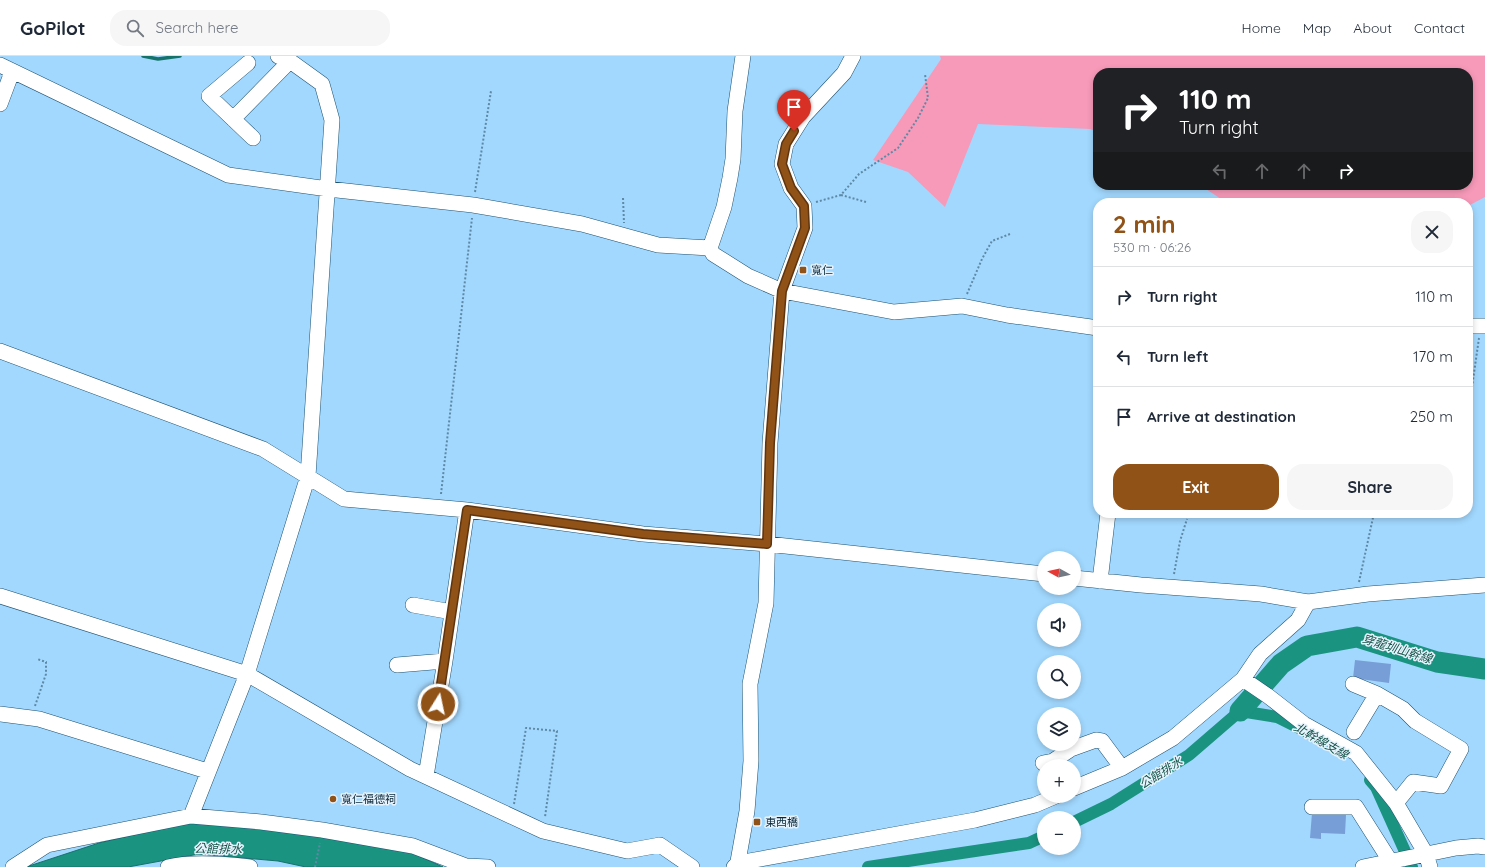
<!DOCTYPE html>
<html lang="en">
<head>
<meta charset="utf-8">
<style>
	body { margin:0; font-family:Quicksand,"Noto Sans TC",sans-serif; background:#f6f6f7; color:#1f2937; height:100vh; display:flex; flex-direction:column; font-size:15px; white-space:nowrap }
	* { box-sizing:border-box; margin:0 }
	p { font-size:13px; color:#747a83 }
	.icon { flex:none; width:22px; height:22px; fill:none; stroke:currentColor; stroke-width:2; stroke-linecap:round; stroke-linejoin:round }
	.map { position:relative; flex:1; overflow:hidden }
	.panel { position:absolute; left:1093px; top:142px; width:380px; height:320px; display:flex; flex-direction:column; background:#fff; border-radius:16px; box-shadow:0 2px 6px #0003 }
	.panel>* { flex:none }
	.hud { position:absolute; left:1093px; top:12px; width:380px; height:122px; border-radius:16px; box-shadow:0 2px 6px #0003; background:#202124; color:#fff; overflow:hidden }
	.needle { width:26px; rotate:278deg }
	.buttons { position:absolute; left:1037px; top:495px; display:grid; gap:8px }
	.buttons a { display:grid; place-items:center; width:44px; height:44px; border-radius:50%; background:#fff; box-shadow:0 2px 6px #0003; font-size:20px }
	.pin { position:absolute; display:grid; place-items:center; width:34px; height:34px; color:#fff; margin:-41px -17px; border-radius:50% 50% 50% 0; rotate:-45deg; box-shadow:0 0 4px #0007 }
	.pin .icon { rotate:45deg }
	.me { position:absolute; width:44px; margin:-22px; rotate:10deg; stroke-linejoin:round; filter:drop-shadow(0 0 3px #0008) }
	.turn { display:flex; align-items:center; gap:14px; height:84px; padding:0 20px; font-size:18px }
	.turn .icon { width:52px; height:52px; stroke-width:2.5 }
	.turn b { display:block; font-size:28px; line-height:34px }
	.lanes { display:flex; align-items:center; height:38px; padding:0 20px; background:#0003; justify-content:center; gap:20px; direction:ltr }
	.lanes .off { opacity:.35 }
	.round { display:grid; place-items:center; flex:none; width:42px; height:42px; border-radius:16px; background:#f6f6f7 }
	.headline { display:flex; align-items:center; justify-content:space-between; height:68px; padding:0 20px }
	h1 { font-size:24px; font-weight:700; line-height:30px; color:#905217 }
	.button { display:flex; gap:8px; margin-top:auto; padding:8px 20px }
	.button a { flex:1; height:46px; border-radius:16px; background:#905217; color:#fff; font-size:16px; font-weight:700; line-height:46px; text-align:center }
	.button a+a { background:#f6f6f7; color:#1f2937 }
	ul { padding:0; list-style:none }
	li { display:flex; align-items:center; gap:12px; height:60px; padding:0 20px; border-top:1px solid #e0e1e3 }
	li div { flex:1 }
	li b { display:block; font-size:15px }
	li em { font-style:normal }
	header { display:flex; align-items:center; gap:24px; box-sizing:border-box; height:56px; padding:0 20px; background:#fff; border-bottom:1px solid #e0e1e3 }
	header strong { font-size:19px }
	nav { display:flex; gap:22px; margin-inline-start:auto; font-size:14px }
	.search { width:280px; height:36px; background:#f6f6f7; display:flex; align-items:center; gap:10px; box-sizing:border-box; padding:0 14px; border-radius:16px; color:#747a83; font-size:15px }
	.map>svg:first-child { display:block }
	.green { fill:#f79ab9 }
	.water { fill:#1a9380; stroke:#15736b }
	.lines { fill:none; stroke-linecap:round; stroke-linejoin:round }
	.stream { stroke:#15736b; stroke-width:3.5 }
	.canal { stroke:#1a9380; stroke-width:12 }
	.river { stroke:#1a9380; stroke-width:21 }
	.building { fill:#789ed8 }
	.minor-casing { stroke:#1d5272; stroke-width:16 }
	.path { stroke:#5e89a6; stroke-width:2; stroke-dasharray:2 2; stroke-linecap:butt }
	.minor { stroke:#fff; stroke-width:15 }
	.route-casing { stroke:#5e350f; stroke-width:10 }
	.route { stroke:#905217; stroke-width:7 }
	.poi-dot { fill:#905217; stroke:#e6f3fd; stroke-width:1.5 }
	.labels { text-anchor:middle; stroke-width:3; stroke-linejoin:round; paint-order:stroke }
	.poi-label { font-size:11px; fill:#0a283a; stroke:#e6f3fd; text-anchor:start }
	.water-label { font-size:12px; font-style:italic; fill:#145247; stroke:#e6f3fd }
</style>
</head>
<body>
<header>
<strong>GoPilot</strong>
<div class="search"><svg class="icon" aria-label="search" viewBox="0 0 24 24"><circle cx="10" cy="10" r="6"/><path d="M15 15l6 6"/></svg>Search here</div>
<nav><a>Home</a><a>Map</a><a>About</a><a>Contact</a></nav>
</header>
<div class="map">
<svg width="1485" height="811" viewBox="0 0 1485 811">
	<rect width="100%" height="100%" fill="#a2d8fe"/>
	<path class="green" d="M940,0H1485V141L1468,150V147H1227L1200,129H1468V17H1098V76L1090,73L978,68L945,151L908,116L873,104L941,3Z"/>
	<path class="water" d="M201,765L311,779L410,796L443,811H306L278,805L199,798L128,811H26L99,787L167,771Z"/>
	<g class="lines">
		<path class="stream" d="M143,0L158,3L180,0"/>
		<path class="canal" d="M1370,724L1376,731L1412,811
			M1074,766L1111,748L1189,699L1240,655L1277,661L1305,675
			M868,811L1029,787L1044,780"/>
		<path class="river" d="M1240,655L1281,608L1307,590L1357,581L1437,606L1485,613"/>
	</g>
	<path class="building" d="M1355,604L1391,608L1389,627L1353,622Z
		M1312,757L1346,759L1345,778L1321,777V783L1310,782Z"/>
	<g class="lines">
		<g class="minor-casing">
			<path id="minor" d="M743,0L735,55L733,103L730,122L724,151L710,192L713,198L748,220L782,235L894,256L962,250L1007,259L1098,272
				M248,7L209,40L253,82
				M0,9L228,119L328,133L473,149L582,168L658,189L710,192
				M0,48L12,16
				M233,63L290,5
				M1468,270H1485
				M0,295L263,393L344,443L467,454L643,478L767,488L1044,518
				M1074,522L1141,529L1261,538L1308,546L1368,538L1485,529
				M1100,525L1108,457
				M0,540L247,618L410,713L543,775L627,795L660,789L692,811
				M413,549L452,556
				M397,609L445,605
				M1243,623L1268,640L1304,668L1356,697L1396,747L1426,798L1430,811
				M1353,628L1377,638L1403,653L1415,665L1461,693L1441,730L1413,726L1396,747
				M0,658L39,663L207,715
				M1354,676L1377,638
				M1043,707L1053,705L1071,693L1096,684L1102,685L1122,712
				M426,720L445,605L467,454
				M1074,732L1122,712L1173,682L1243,623L1260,598L1298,564L1308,546
				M1312,751H1356L1394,811
				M191,760L247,618L308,420L332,64L322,28L290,5L278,0
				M13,811L47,789L191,760L261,766L322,774L413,790L466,810L488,811
				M168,811C193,805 225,808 250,811
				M734,811L738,807L975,764L1035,749L1056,740
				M737,811L747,755L751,705L750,628L766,547L770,387L782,235L805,172L804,150L791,132L782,108L786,88L803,61L844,17L853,0
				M1363,811L1456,792L1478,790L1485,791"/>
		</g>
		<path class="path" d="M475,136L491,35
			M841,139L866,146
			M623,142L624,167
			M816,146L841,139L859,118L898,92L918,62L928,42L925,18
			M967,238L982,203L992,185L1010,178
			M1468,346L1470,345L1479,282
			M441,438L472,162
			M1174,518L1180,485L1187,463
			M1359,526L1374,457
			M35,650L46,618V606L37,603
			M514,748L526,672L557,675L545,761
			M315,811L320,787"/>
		<use href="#minor" class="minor"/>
	</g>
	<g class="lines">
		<g class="route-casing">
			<path id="route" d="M438,648L467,454L643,478L767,488L770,387L782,235L805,172L804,150L791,132L782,108L786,88L794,75"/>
		</g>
		<use href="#route" class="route"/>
	</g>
	<g class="poi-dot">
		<rect x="799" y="210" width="8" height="8" rx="2"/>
		<circle cx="333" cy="743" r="4"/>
		<rect x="753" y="762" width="8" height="8" rx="2"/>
	</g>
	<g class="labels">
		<g class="poi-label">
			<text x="811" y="218">寬仁</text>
			<text x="341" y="747">寬仁福德祠</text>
			<text x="765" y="770">東西橋</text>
		</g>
		<g class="water-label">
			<text transform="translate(1397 593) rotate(17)" y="4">穿龍圳山幹線</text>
			<text transform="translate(1321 685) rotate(30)" y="4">北幹線支線</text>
			<text transform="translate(1161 717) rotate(-32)" y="4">公館排水</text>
			<text transform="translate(218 793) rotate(1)" y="4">公館排水</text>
		</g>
	</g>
</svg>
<div class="buttons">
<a><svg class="needle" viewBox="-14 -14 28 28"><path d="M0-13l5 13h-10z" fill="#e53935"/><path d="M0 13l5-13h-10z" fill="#747a83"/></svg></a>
<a><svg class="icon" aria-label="sound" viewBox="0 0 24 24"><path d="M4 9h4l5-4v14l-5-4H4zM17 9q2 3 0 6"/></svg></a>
<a><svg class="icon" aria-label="search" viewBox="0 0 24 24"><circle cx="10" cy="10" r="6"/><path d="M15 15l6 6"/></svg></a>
<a><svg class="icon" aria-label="layers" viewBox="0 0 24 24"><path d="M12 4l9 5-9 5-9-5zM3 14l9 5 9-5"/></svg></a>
<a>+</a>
<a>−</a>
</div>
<div class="pin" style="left:794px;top:75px;background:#d93025"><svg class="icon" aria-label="arrive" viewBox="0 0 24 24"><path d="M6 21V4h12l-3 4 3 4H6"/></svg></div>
<svg class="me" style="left:438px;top:648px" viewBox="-20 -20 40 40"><circle r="17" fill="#905217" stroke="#fff" stroke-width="3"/><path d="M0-11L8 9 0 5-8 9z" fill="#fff"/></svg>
<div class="hud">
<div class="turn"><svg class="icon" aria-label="right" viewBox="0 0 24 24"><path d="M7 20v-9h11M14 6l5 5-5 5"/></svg><div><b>110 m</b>Turn right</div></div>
<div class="lanes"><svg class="icon off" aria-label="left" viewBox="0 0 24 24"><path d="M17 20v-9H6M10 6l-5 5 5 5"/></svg><svg class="icon off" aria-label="ahead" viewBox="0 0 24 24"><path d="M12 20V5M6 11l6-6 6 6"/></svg><svg class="icon off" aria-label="ahead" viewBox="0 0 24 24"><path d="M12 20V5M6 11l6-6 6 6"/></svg><svg class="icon" aria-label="right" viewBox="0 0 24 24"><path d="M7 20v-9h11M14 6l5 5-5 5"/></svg></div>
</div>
<section class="panel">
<div class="headline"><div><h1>2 min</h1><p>530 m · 06:26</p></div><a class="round"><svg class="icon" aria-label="close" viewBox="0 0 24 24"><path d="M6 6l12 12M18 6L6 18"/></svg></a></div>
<ul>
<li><svg class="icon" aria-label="right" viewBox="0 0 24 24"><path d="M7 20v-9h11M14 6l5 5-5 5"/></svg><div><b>Turn right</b></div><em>110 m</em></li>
<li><svg class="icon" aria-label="left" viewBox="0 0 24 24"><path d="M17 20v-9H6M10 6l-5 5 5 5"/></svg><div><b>Turn left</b></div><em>170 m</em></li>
<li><svg class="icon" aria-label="arrive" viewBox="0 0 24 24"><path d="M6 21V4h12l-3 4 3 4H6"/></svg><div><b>Arrive at destination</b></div><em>250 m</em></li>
</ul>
<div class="button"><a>Exit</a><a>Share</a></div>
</section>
</div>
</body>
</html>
